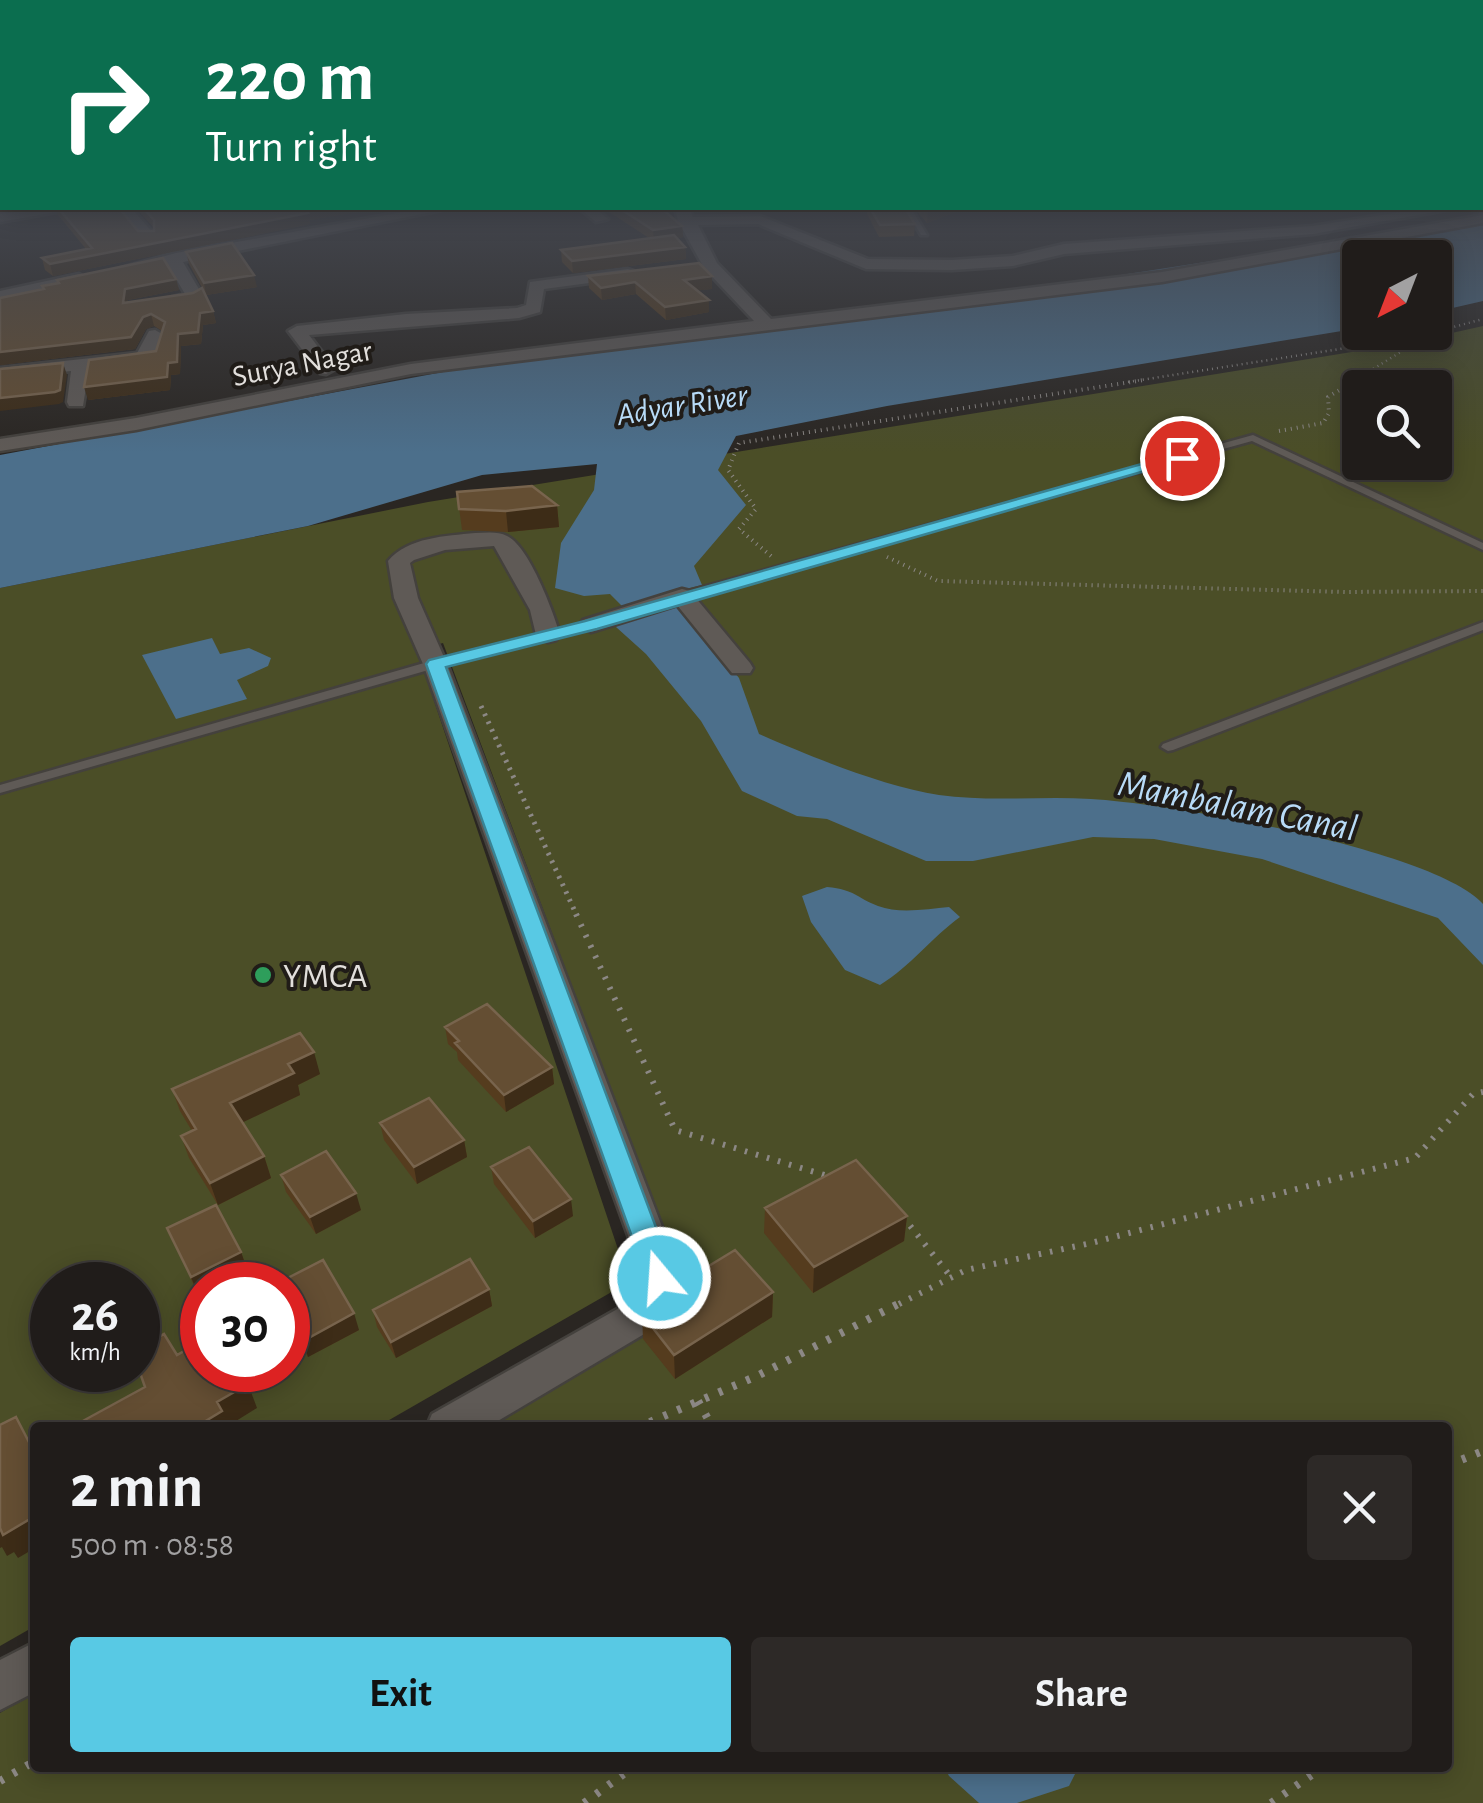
<!DOCTYPE html>
<html lang="en">
<head>
<meta charset="utf-8">
<style>
	body { margin:0; font-family:"Alegreya Sans",sans-serif; background:#2d2927; color:#f1f3f6; height:100vh; display:flex; flex-direction:column; font-size:38px; white-space:nowrap }
	* { box-sizing:border-box; margin:0 }
	p { font-size:32px; color:#a2a1a2 }
	.icon { flex:none; width:55px; height:55px; fill:none; stroke:currentColor; stroke-width:2; stroke-linecap:round; stroke-linejoin:round }
	.map { position:relative; flex:1; overflow:hidden }
	.drawer { position:absolute; left:30px; top:1422px; width:1422px; height:350px; display:flex; flex-direction:column; background:#201c1a; border-radius:10px; box-shadow:0 5px 25px #0003,0 0 0 2px #3d3a39 }
	.drawer>* { flex:none }
	.top-card { position:absolute; left:0px; top:0px; width:1485px; height:210px; box-shadow:0 5px 25px #0003,0 0 0 2px #3d3a39; background:#0b6e4f; color:#fff; overflow:hidden }
	.needle { width:65px; rotate:222deg }
	.fabs { position:absolute; left:1342px; top:240px; display:grid; gap:20px }
	.fabs a { display:grid; place-items:center; width:110px; height:110px; border-radius:10px; background:#201c1a; box-shadow:0 5px 25px #0003,0 0 0 2px #3d3a39; font-size:50px }
	.speed { position:absolute; left:30px; top:1262px; display:flex; gap:20px; font-size:50px; font-weight:700; text-align:center }
	.speed>* { display:grid; place-content:center; width:130px; height:130px; border-radius:50%; background:#201c1a; box-shadow:0 5px 25px #0003,0 0 0 2px #3d3a39; line-height:1 }
	.speed small { font-size:25px; font-weight:400 }
	.speed .limit { border:15px solid #d22; background:#fff; color:#111 }
	.pin { position:absolute; display:grid; place-items:center; width:85px; height:85px; color:#fff; margin:-42px; border:5px solid #fff; border-radius:50%; box-shadow:0 2px 10px #0007 }
	.me { position:absolute; width:110px; margin:-55px; rotate:342deg; stroke-linejoin:round; filter:drop-shadow(0 0 8px #0008) }
	.turn { display:flex; align-items:center; gap:35px; height:210px; padding:0 40px; font-size:45px }
	.turn .icon { width:130px; height:130px; stroke-width:2.5 }
	.turn b { display:block; font-size:70px; line-height:85px }
	.round { display:grid; place-items:center; flex:none; width:105px; height:105px; border-radius:10px; background:#2d2927 }
	.summary { display:flex; align-items:center; justify-content:space-between; height:170px; padding:0 40px }
	h1 { font-size:60px; font-weight:700; line-height:75px }
	.cta { display:flex; gap:20px; margin-top:auto; padding:20px 40px }
	.cta a { flex:1; height:115px; border-radius:10px; background:#58c9e4; color:#111; font-size:40px; font-weight:700; line-height:115px; text-align:center }
	.cta a+a { background:#2d2927; color:#f1f3f6 }
	.map>svg:first-child { display:block }
	.green { fill:#4b4e27; fill-rule:evenodd }
	.water { fill:#4c6f8b }
	.lines { fill:none; stroke-linecap:round; stroke-linejoin:round }
	.lane-casing { stroke:#44413d; stroke-width:5 }
	.street-casing { stroke:#44413d; stroke-width:5 }
	.path-far4 { stroke:#8c8885; stroke-width:2.5; stroke-dasharray:1 4; stroke-linecap:butt }
	.path-far3 { stroke:#8c8885; stroke-width:4; stroke-dasharray:1 5; stroke-linecap:butt }
	.path-far2 { stroke:#8c8885; stroke-width:5; stroke-dasharray:2.5 6; stroke-linecap:butt }
	.path-far1 { stroke:#8c8885; stroke-width:6; stroke-dasharray:2.5 9; stroke-linecap:butt }
	.path { stroke:#8c8885; stroke-width:8; stroke-dasharray:4 11; stroke-linecap:butt }
	.lane { fill:#5f5a56; fill-rule:evenodd }
	.street { fill:#5f5a56; fill-rule:evenodd }
	.wall { fill:#553c1e }
	.shaded-wall { fill:#3d2c17 }
	.building { fill:#644e33; stroke:#78644d; stroke-width:2.5 }
	.route { fill:#58c9e4; stroke:#398394; stroke-width:2.5 }
	.leisure-dot { fill:#2e9e5b; stroke:#201c18; stroke-width:4 }
	.labels { text-anchor:middle; stroke-width:8; stroke-linejoin:round; paint-order:stroke }
	.far-street-label { font-size:30px; fill:#e2dfdc; stroke:#201c18 }
	.far-water-label { font-size:32px; font-style:italic; fill:#b8dbf7; stroke:#201c18 }
	.poi-label { font-size:35px; fill:#e2dfdc; stroke:#201c18; text-anchor:start }
	.water-label { font-size:38px; font-style:italic; fill:#b8dbf7; stroke:#201c18 }
</style>
</head>
<body>
<div class="map">
<svg width="1483" height="1803" viewBox="0 0 1483 1803">
	<rect width="100%" height="100%" fill="#2a2622"/>
	<path class="green" d="M1483,326V1803H0V1713L35,1692V1768H1448V1428L474,1427L689,1298L443,643L417,650L629,1282L377,1427L35,1428V1626L0,1646V588L428,502L1407,343ZM1360,388H1435V462H1360ZM52,1285H138V1370H52ZM202,1285H288V1370H202Z"/>
	<path class="water" d="M1483,219V301L1435,312V258H1360V328L887,406L736,436L718,470L746,505L694,566L702,585L669,593L739,678L759,734C809,756 885,787 939,795C988,802 1041,796 1091,799C1168,803 1435,850 1483,904V965L1438,918L1262,859L1154,839L1093,837L973,861H926L827,819L797,816L742,791L701,721L646,654L616,627L625,609L610,594L584,596L555,588L561,543L594,490L597,464L482,475L308,526L0,588V455L475,366L714,338Z
		M212,638L220,654L249,648L271,658L268,666L237,680L247,699L176,719L142,655Z
		M827,887C856,890 855,897 878,906C899,914 927,909 949,907L960,917C931,938 911,966 880,985L845,970L811,922L802,896Z
		M945,1768H1078L1069,1786L1017,1803H979L949,1776Z"/>
	<g class="lines">
		<g class="lane-casing">
			<path id="lane" d="M905,208H911L927,235H921Z
				M1253,435L1483,543V550L1252,441L686,598H678L676,596L678,594Z
				M591,621L595,622V628L439,667L0,793V785L431,661Z
				M1483,622V630L1173,750L1168,751L1161,747L1163,744Z"/>
		</g>
		<g class="street-casing">
			<path id="street" d="M45,208H79L0,222V214Z
				M117,208H131L154,234V240H144Z
				M425,208H452L183,262L203,296L163,309L157,307V301L185,294L168,265L129,273L121,268L176,253Z
				M579,208H595L608,219L596,222Z
				M675,208H689L693,217L760,216L868,259L952,260L1013,256L1064,244L1313,226L1426,208H1457L1313,234L1064,254L1013,266L952,270L866,269L758,224L698,225L717,263L771,319L1162,272L1483,215V223L1162,282L411,374L136,430L0,451V439L136,418L411,364L754,321L704,268L678,221Z
				M628,269L634,271V277L544,289L540,312L519,318L309,335L335,369L326,374L320,373L288,331L297,326L406,314L517,308L526,305L530,282Z
				M79,274L87,279L85,282L0,301V291Z
				M155,330L164,335L155,353L159,357L156,361L89,369L83,406H69L67,402L71,371L0,378V368L137,353L149,331Z
				M475,533C486,533 498,531 507,536C529,546 554,613 560,635L556,640L548,642L536,635L530,610L494,546L445,550L414,560L410,563L418,598L447,664L677,1266L679,1291L656,1327L486,1428H426L432,1414L628,1303L640,1287L639,1266L423,664L394,598L388,561C408,537 446,536 475,533Z
				M682,589L690,591L750,663L753,668L750,673H732L677,605L591,632L579,625L583,620Z
				M35,1642V1692L0,1710V1660Z"/>
		</g>
		<path class="path-far4" d="M1435,332L1483,319
			M1128,382L1423,336
			M1352,382L1433,332"/>
		<path class="path-far3" d="M1279,431L1323,423L1329,413L1328,397L1356,380
			M771,556L739,529L756,509L728,470L739,443L1144,380
			M887,557L938,581L1345,592L1483,591"/>
		<path class="path-far2" d="M481,706L577,916"/>
		<path class="path-far1" d="M576,914L675,1130L831,1177
			M903,1217L951,1277
			M899,1304L966,1270L1091,1243L1415,1158L1473,1094L1483,1092"/>
		<path class="path" d="M698,1401L713,1428
			M636,1428L757,1376L904,1301
			M1448,1465L1483,1451
			M0,1781L35,1761
			M584,1803L632,1768
			M1271,1803L1322,1768"/>
		<use href="#lane" class="lane"/>
		<use href="#street" class="street"/>
	</g>
	<path class="wall" d="M56,208H119L138,231H154V228L136,208H381L309,220L310,224L53,276L45,270L42,258L86,249L58,215Z
		M603,208H661L682,226L683,237L677,238L685,247L686,259L573,273L562,262L561,250L649,238Z
		M867,208H905L915,224L914,236L879,237L867,214Z
		M914,208H966L927,223Z
		M186,252L257,287L206,295L189,264Z
		M588,276H712V289L697,290L709,300V312L666,320L636,294L602,300L589,288Z
		M176,279L179,290L128,300V302L213,311L216,323L203,325L201,344L181,346L180,374L171,375L170,390L88,400L156,351L162,331L154,326L146,329L135,349L0,365V298L43,289L42,286L57,283V280Z
		M457,492L557,505L559,527L508,532L462,530Z
		M445,1027L552,1067L554,1084L506,1112L458,1060L457,1052L448,1044Z
		M320,1074L298,1085L300,1095L243,1122L264,1156L271,1178L218,1205L189,1158L181,1136L192,1131L180,1111L172,1089Z
		M380,1123L464,1140L467,1157L417,1184L384,1140Z
		M491,1167L573,1216L535,1238L494,1184Z
		M281,1175L361,1210L316,1234L286,1192Z
		M765,1208L907,1216L904,1241L813,1293L764,1233Z
		M167,1228L241,1252L247,1269L198,1294Z
		M288,1285L359,1330L308,1357L288,1320Z
		M489,1289L492,1306L396,1358L377,1327L373,1310Z
		M773,1292L772,1317L675,1379L643,1339L642,1314Z"/>
	<path class="shaded-wall" d="M0,200H2V208H20L0,210Z
		M315,208H381L309,220L310,224L53,276L50,264Z
		M728,208H789L728,213Z
		M928,208H966L927,223Z
		M682,226L683,237L654,241L653,230Z
		M685,247L686,259L573,273L572,261Z
		M254,275L257,287L206,295L204,283Z
		M712,276V289L684,292V280Z
		M176,279L179,290L128,300L127,315L123,303L125,289Z
		M635,282L636,294L602,300L601,288Z
		M709,300V312L666,320L665,307Z
		M213,311L216,323L203,325L201,344L181,346L180,374L171,375L170,390L88,400L84,387L168,363L178,334L200,313Z
		M151,314L154,326L146,329L135,349L0,365V352Z
		M63,363L67,375L63,402L59,404L0,411V398Z
		M557,505L559,527L508,532L506,511Z
		M314,1052L320,1074L298,1085L300,1095L237,1125L230,1103L288,1064Z
		M552,1067L554,1084L506,1112L504,1095Z
		M464,1140L467,1157L417,1184L414,1167Z
		M264,1156L271,1178L218,1205L210,1183Z
		M356,1193L361,1210L316,1234L310,1217Z
		M571,1199L573,1216L535,1238L533,1221Z
		M907,1216L904,1241L813,1293L814,1267Z
		M241,1252L247,1269L216,1285H202V1292L198,1294L191,1277Z
		M489,1289L492,1306L396,1358L391,1342Z
		M773,1292L772,1317L675,1379L674,1355Z
		M354,1313L359,1330L308,1357L303,1341Z
		M248,1384L257,1408L228,1426V1428H194L217,1402Z
		M35,1516V1548L18,1558L14,1552L7,1556L2,1547L0,1548V1528Z"/>
	<path class="building" d="M58,208H119L138,231H154V220L143,208H315L305,209L308,213L50,264L42,258L92,248Z
		M619,208H661L682,226L653,230Z
		M870,208H905L915,224L880,225Z
		M674,235L685,247L572,261L561,250Z
		M232,243L254,275L204,283L186,252Z
		M163,258L176,279L125,289L123,303L193,293L202,288L213,311L200,313L198,332L178,334L177,362L168,363L167,377L84,387L89,360L156,351L165,322L151,314L143,317L131,337L0,352V298L44,289L42,286L59,283L57,280Z
		M699,263L712,276L684,280L709,300L665,307L635,282L601,288L588,276Z
		M63,363L60,390L55,392L0,398V369Z
		M532,486L557,505L506,511L459,509L457,492Z
		M487,1004L552,1067L504,1095L455,1043L459,1041L445,1027Z
		M300,1033L314,1052L288,1064L294,1073L230,1103L264,1156L210,1183L181,1136L196,1129L172,1089Z
		M429,1098L464,1140L414,1167L380,1123Z
		M529,1147L571,1199L533,1221L491,1167Z
		M326,1151L356,1193L310,1217L281,1175Z
		M856,1160L907,1216L814,1267L765,1208Z
		M216,1205L241,1252L191,1277L167,1228Z
		M735,1250L773,1292L674,1355L642,1314L656,1305L666,1292Z
		M470,1259L489,1289L391,1342L373,1310Z
		M323,1260L354,1313L303,1341L288,1313V1285H274Z
		M164,1334L177,1355L202,1341V1370H240L248,1384L217,1402L222,1411L194,1428H167L165,1423L156,1428H70L145,1387L138,1367V1349Z
		M16,1417L32,1448L35,1447V1516L3,1535L0,1528V1425Z"/>
	<linearGradient id="sky" x2="0" y2="1"><stop stop-color="#171513"/><stop offset="0.44" stop-color="#44474f"/><stop offset="1" stop-color="#44474f" stop-opacity="0"/></linearGradient>
	<rect width="1483" height="453" fill="url(#sky)"/>
	<path class="route" d="M1177,454L1190,458L597,629L446,667L675,1278L671,1287L660,1291L650,1287L426,664L429,660L585,621Z"/>
	<circle class="leisure-dot" cx="263" cy="975" r="10"/>
	<g class="labels">
		<g class="far-street-label">
			<text transform="translate(302 363) rotate(-11)" y="10">Surya Nagar</text>
		</g>
		<g class="far-water-label">
			<text transform="translate(682 404) rotate(-9)" y="11">Adyar River</text>
		</g>
		<g class="poi-label">
			<text x="283" y="987">YMCA</text>
		</g>
		<g class="water-label">
			<text transform="translate(1238 805) rotate(11)" y="13">Mambalam Canal</text>
		</g>
	</g>
</svg>
<div class="fabs">
<a><svg class="needle" viewBox="-14 -14 28 28"><path d="M0-13l5 13h-10z" fill="#e53935"/><path d="M0 13l5-13h-10z" fill="#a2a1a2"/></svg></a>
<a><svg class="icon" aria-label="search" viewBox="0 0 24 24"><circle cx="10" cy="10" r="6"/><path d="M15 15l6 6"/></svg></a>
</div>
<div class="speed"><div>26<small>km/h</small></div><div class="limit">30</div></div>
<div class="pin" style="left:1182px;top:458px;background:#d93025"><svg class="icon" aria-label="arrive" viewBox="0 0 24 24"><path d="M6 21V4h12l-3 4 3 4H6"/></svg></div>
<svg class="me" style="left:660px;top:1278px" viewBox="-20 -20 40 40"><circle r="17" fill="#58c9e4" stroke="#fff" stroke-width="3"/><path d="M0-11L8 9 0 5-8 9z" fill="#fff"/></svg>
<div class="top-card">
<div class="turn"><svg class="icon" aria-label="right" viewBox="0 0 24 24"><path d="M7 20v-9h11M14 6l5 5-5 5"/></svg><div><b>220 m</b>Turn right</div></div>
</div>
<section class="drawer">
<div class="summary"><div><h1>2 min</h1><p>500 m · 08:58</p></div><a class="round"><svg class="icon" aria-label="close" viewBox="0 0 24 24"><path d="M6 6l12 12M18 6L6 18"/></svg></a></div>
<div class="cta"><a>Exit</a><a>Share</a></div>
</section>
</div>
</body>
</html>
